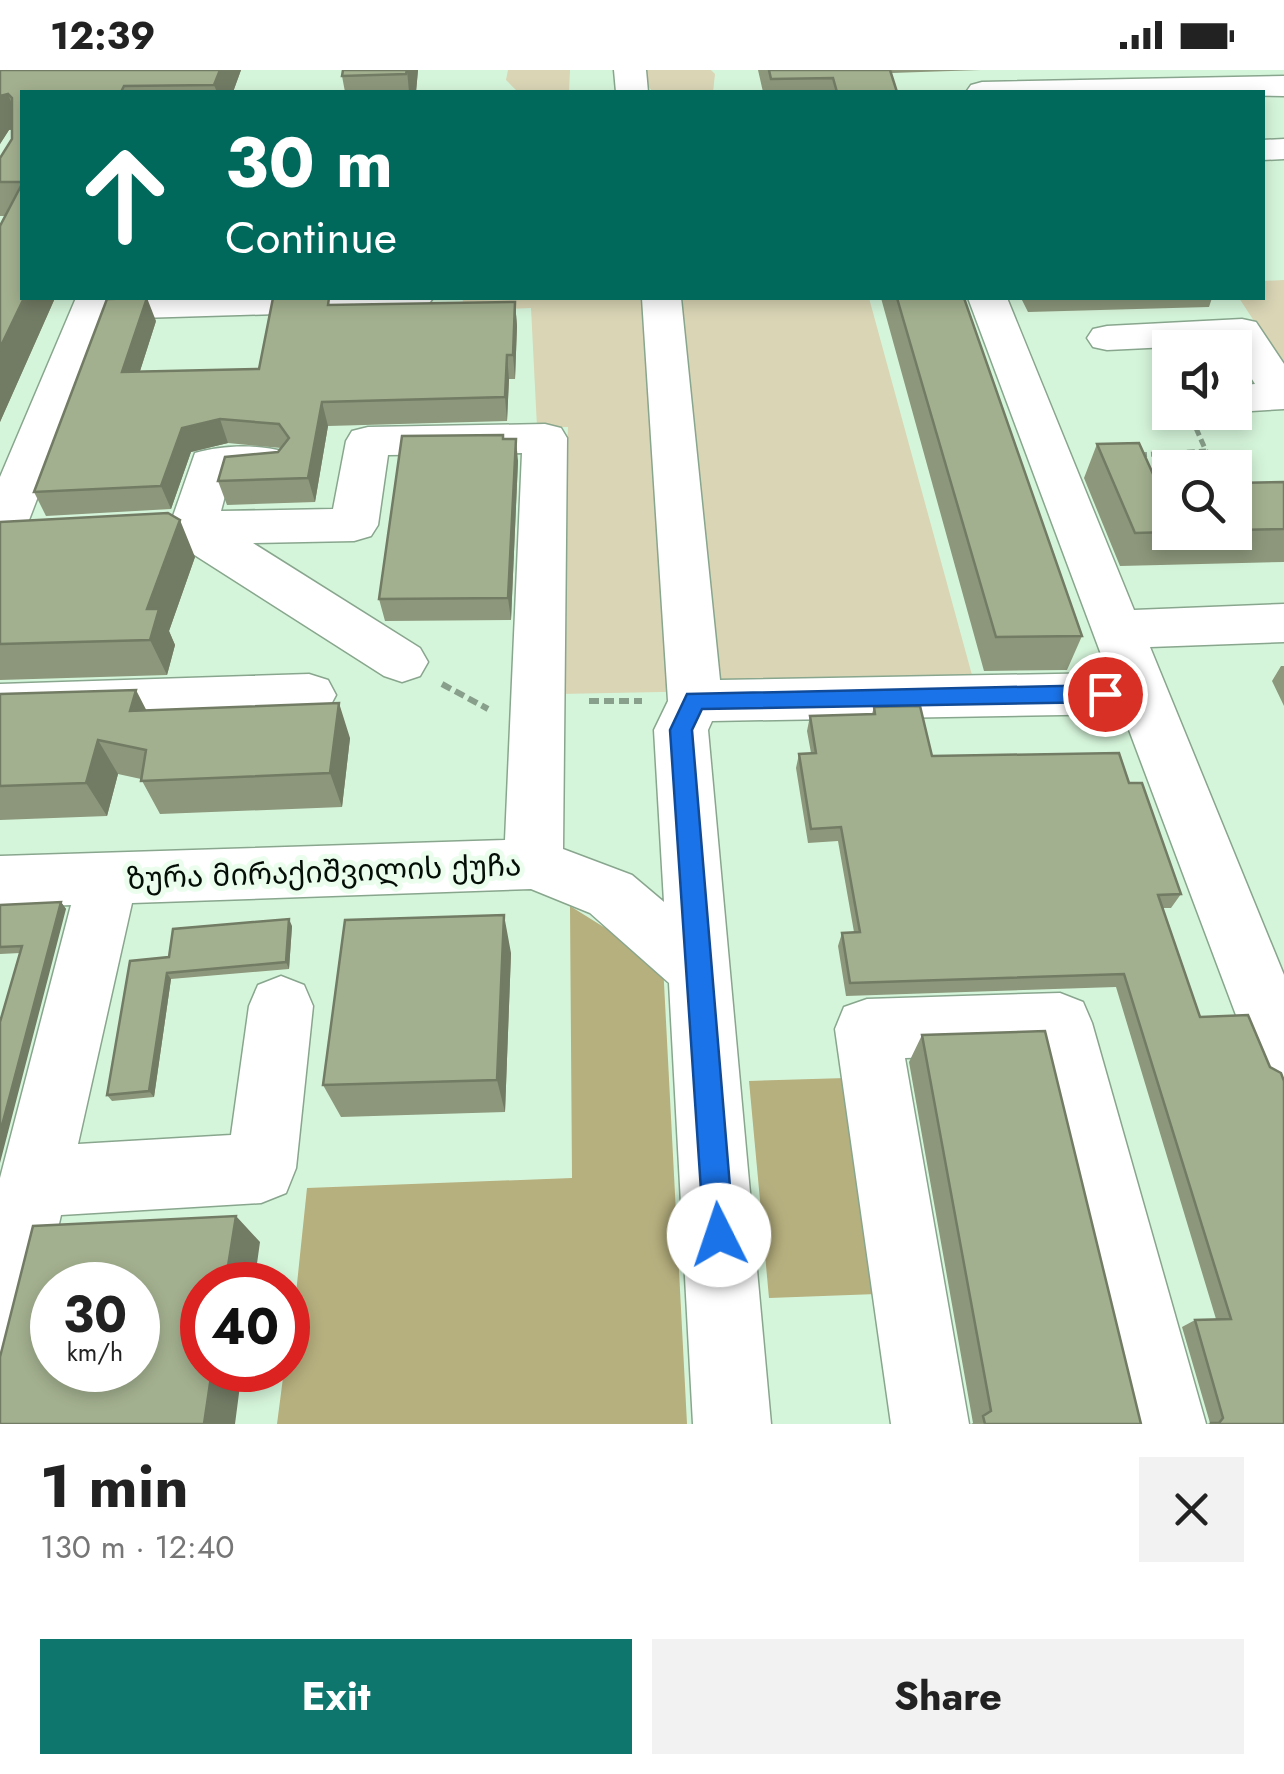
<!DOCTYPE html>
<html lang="en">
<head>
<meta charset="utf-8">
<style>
	body { margin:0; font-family:Jost,"Noto Sans Georgian",sans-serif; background:#f2f2f2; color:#222; height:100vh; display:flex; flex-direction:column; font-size:38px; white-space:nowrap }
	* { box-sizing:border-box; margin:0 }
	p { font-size:32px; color:#767676 }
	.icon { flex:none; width:55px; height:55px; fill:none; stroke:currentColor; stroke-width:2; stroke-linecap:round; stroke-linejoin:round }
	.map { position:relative; height:1354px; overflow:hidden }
	.side { display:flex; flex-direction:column; background:#fff; flex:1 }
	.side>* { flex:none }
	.guide { position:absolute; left:20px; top:20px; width:1245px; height:210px; border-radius:0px; box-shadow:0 5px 15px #0003; background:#00695c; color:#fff; overflow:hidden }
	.buttons { position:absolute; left:1152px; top:260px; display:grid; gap:20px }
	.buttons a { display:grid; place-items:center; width:100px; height:100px; border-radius:0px; background:#fff; box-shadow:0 5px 15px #0003; font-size:50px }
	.speed { position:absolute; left:30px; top:1192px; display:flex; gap:20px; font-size:50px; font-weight:700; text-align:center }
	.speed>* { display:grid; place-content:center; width:130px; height:130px; border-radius:50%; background:#fff; box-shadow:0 5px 15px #0003; line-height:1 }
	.speed small { font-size:25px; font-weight:400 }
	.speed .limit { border:15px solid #d22; background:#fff; color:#111 }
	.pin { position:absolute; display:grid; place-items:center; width:85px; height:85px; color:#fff; margin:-42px; border:5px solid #fff; border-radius:50%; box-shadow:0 2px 10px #0007 }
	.me { position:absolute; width:110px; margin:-55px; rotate:356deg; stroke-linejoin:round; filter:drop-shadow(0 0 8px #0008) }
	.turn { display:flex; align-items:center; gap:35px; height:210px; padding:0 40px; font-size:45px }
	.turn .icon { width:130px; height:130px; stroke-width:2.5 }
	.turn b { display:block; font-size:70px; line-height:85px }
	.round { display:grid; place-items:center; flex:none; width:105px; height:105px; border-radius:0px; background:#f2f2f2 }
	.summary { display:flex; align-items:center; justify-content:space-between; height:170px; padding:0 40px }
	h1 { font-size:60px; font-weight:700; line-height:75px }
	.action { display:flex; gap:20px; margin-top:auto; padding:20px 40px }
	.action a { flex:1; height:115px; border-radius:0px; background:#0f766e; color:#fff; font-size:40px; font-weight:700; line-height:115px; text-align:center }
	.action a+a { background:#f2f2f2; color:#222 }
	.status { display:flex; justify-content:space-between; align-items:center; height:70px; padding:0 50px; background:#fff; direction:ltr }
	.status svg { height:28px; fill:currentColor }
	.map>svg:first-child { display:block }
	.green { fill:#d9d5b5 }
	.forest { fill:#b6af7e }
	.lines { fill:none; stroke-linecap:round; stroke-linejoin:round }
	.minor-casing { stroke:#88a68d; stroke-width:3 }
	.path-far1 { stroke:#889f8b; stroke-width:5; stroke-dasharray:8 4; stroke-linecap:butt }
	.path { stroke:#889f8b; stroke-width:6; stroke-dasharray:10 5; stroke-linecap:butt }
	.minor { fill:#fff; fill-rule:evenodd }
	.wall { fill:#8c977b }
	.shaded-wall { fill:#727b64 }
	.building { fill:#a3b08f; stroke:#727b64; stroke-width:2.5; fill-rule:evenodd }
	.route { fill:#1a73e8; stroke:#114b97; stroke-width:2.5 }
	.labels { text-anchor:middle; stroke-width:10; stroke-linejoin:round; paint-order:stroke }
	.street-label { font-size:30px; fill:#050e06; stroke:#ebfeee }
</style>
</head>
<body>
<div class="status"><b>12:39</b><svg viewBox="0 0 49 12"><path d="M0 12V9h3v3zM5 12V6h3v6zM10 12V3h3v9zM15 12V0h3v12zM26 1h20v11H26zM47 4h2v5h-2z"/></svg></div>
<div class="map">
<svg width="1284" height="1354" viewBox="0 0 1284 1354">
	<rect width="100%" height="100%" fill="#d5f5da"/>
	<path class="green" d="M508,0H570L569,22H518L506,10Z
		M645,0H711L715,4L713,22H653L647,15Z
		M1284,210V297L1239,228H1262L1263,211Z
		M463,228H869L975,616L559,624L568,357H537L531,238L462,241Z"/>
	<path class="forest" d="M570,836L663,894L687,1354H277L284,1300H288L307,1118L572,1108Z
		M846,1008L877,1224L769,1228L749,1011Z"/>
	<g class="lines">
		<g class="minor-casing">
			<path id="minor" d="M614,0H646L648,22H616Z
				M1284,6V26L966,22L971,15L982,12Z
				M1284,69V89L1262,90V70Z
				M76,228H433L427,236L413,240L106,249L24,463L17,475L0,479V407Z
				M642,228H681L720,610L1108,603L968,228H1007L1134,540L1284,534V572L1150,577L1284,905V1016L1261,1007L1251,985L1123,644L712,651L708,660L771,1354H693L669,913L590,843L531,819L132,833L78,1074L231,1065L249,936L258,915L281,906L304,915L313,936L296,1098L286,1123L261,1133L61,1145L37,1251L26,1277L0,1288V1108L71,835L0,838V786L505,770L522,383L388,385L378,455L371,466L354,471L253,473L420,578L428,592L420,606L402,612L384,606L171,470L164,458L173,446L195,383C223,375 257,374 285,382L292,392L285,402L230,407L221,441L333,439L346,371L352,361L368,357L545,354L561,358L567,368L563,779L632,805L664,832L654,660L668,631Z
				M1242,249L1256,252L1284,294V339L1235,342V316L1255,314L1230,274L1107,280L1093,277L1087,268L1093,259L1107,256Z
				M309,604L328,610L336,625L328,640L309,646L0,656V614Z
				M1060,923L1083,932L1092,953L1206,1354H1128L1035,984L905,988L969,1354H891L835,959L844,937L867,929Z"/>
		</g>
		<path class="path-far1" d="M1139,385L1206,381L1189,342"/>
		<path class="path" d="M442,614L488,639
			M589,631H642"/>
		<use href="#minor" class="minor"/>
	</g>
	<path class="wall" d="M0,0H241L233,22H22L55,228L0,352V156L5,146H0V88L12,69V60H9L0,74Z
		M418,0L416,22H345L342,6Z
		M758,0H981L891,3L897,22H763Z
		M881,228H964L1082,566L1067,600L984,601Z
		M1021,228H1212L1209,237L1028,242Z
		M515,232L517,256L515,309H509L507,351L328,356L315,432L227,435L218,411L278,382L281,378L228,373L191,382L171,439L46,446L34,422L156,251L140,301L259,299L333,235Z
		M503,369L518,391L511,550L385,551L379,529Z
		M1097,374L1170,462H1235V413L1284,412V492L1120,496L1084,408Z
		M0,452L195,487L169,561L175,575L167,605L0,610Z
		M1281,596H1284V636L1272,611Z
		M0,624L146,640L350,668L342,737L160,744L141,709L118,704L107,746L0,750Z
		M874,637L932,686L1129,713L1181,824L1171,838H1162L1284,1354H1207L1210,1353L1182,1257L1195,1250L1216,1249L1116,917L846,926L838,876L842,863L854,862L838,771L808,773L796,698L799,684L811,683L807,661L810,646L872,644Z
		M61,832L66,839L20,883L0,884V835Z
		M292,856L289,899L171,909L154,1027L112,1031L107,1025L169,887Z
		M511,883L505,1042L341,1047L323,1015Z
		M922,965L1141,1354H971L973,1353L909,992Z"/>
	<path class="shaded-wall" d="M220,0H241L233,22H217L214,15Z
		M407,0H418L416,22H409Z
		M8,24L21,57L9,60L0,74V26Z
		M24,228H55L0,352V278Z
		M147,228L156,251L132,326L122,302Z
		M515,232L517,256L515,309L513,285Z
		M507,285L509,309L507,351L505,327Z
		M322,332L328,356L315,432L308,408Z
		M220,349L228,373L191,382L171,439L161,416L182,358Z
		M516,369L518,391L511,550L508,528Z
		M180,450L195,487L169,561L175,575L167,605L150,570L147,539Z
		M136,620L154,655L130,641Z
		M339,633L350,668L342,737L330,703Z
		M98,670L118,704L107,746L86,713Z
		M61,832L66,839L0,1093V1063Z
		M504,845L511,883L505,1042L497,1010Z
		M289,849L292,856L289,899L286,892Z
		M167,903L171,909L154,1027L149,1021Z
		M236,1146L260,1172L254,1215H225Z
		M212,1300H242L235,1354H204Z"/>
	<path class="building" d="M0,0H220L214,15L124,16L121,22H22V112H0V88L12,69V28L8,24L0,26Z
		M343,0H407L406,4L342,6Z
		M769,0H890L897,22H837L833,8L771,9Z
		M22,114V228H24L0,278V156Z
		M147,228L122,302L259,299L273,228H329L328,235L515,232L513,285H507L505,327L322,332L308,408L218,411L225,387L278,382L289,368L279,354L220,349L182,358L161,416L34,422L107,229Z
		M897,228H964L1082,566L996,567Z
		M503,365V369H516L508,528L379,529L402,366Z
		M1139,373L1158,415H1170V462L1135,463L1097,374Z
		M1284,412V459L1235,460V413Z
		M168,443L180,450L147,539H159L150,570L0,574V452Z
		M136,620L130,641L339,633L330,703L141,711L146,680L98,670L86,713L0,716V624Z
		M920,636L932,686L1119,683L1129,713H1142L1181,824L1158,825L1200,947L1248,945L1270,997L1281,1003L1284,1011V1354H1211V1353H1219L1223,1348L1195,1250L1231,1249L1124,904L850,913L842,863L860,862L841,757L811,759L799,684L816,683L810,646L875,644L874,637Z
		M61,832L0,1063V952L22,876L0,877V835Z
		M504,845L497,1010L323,1015L345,850Z
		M289,849L286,892L167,903L149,1021L107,1025L130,891L169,887L173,859Z
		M1045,961L1141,1354H985L983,1346L991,1341L922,965Z
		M236,1146L225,1215H202V1300H212L204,1354H0V1287L33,1156ZM52,1215H138V1300H52Z"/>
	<path class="route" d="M1105,615L1116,624L1105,632L702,639L692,660L734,1165L729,1175L719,1180L708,1175L704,1165L670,660L687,624Z"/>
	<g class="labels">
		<g class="street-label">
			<text transform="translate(324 802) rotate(-2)" y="10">ზურა მირაქიშვილის ქუჩა</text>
		</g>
	</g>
</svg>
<div class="buttons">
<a><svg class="icon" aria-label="sound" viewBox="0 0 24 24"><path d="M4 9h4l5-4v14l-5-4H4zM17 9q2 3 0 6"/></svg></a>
<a><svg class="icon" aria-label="search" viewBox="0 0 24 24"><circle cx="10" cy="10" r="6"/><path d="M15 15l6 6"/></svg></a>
</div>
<div class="speed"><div>30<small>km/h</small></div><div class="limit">40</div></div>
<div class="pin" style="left:1105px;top:624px;background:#d93025"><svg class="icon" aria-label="arrive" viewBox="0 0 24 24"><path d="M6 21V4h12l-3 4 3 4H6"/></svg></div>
<svg class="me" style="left:719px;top:1165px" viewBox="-20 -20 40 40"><circle r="19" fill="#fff"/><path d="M0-13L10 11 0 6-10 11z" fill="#1a73e8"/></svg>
<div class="guide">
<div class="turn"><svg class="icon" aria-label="ahead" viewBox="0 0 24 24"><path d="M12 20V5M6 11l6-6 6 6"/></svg><div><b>30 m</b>Continue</div></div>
</div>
</div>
<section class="side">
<div class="summary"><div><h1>1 min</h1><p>130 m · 12:40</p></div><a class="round"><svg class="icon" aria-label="close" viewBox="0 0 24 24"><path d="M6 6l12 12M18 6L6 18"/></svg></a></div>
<div class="action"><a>Exit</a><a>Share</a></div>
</section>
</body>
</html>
